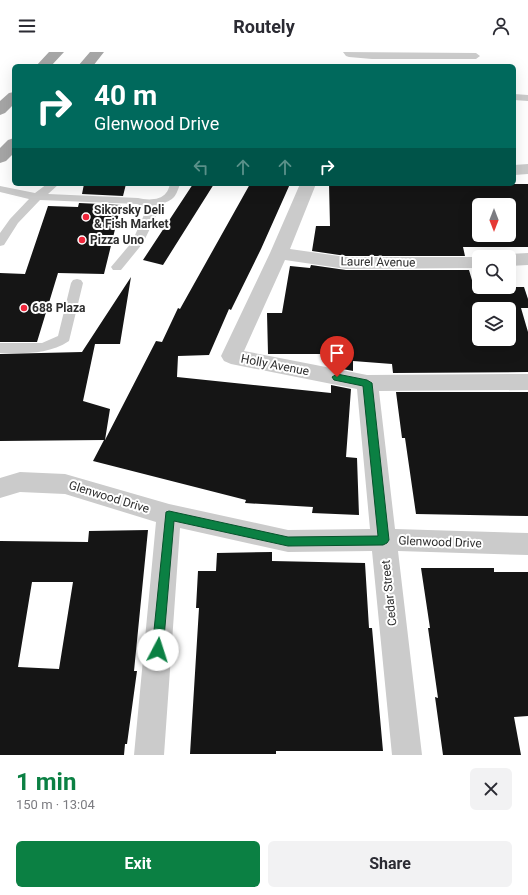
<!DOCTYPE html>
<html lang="en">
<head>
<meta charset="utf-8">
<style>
	body { margin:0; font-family:Roboto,sans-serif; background:#f2f2f3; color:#2b2b33; height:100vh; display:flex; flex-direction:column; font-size:15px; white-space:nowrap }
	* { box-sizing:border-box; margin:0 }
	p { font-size:13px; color:#7c7c81 }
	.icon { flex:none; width:22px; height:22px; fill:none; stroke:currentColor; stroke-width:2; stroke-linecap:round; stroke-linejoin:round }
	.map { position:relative; height:703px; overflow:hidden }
	.panel { display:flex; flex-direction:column; background:#fff; flex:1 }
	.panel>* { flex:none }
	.banner { position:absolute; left:12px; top:12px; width:504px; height:122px; border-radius:6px; box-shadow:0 4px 16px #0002; background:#00695c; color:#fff; overflow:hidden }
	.needle { width:26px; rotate:180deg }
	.tools { position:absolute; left:472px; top:146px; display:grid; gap:8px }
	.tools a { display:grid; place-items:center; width:44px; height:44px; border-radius:6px; background:#fff; box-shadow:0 4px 16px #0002; font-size:20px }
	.pin { position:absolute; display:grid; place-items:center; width:34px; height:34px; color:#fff; margin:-41px -17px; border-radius:50% 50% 50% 0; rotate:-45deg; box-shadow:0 0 4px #0007 }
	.pin .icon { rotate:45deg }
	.me { position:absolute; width:44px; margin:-22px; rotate:5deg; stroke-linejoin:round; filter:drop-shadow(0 0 3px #0008) }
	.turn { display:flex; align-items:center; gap:14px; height:84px; padding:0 16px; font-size:18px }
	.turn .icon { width:52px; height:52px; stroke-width:2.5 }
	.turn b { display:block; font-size:28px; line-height:34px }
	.lanes { display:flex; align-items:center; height:38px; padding:0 16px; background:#0003; justify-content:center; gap:20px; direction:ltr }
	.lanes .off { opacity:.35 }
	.round { display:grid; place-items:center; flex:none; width:42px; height:42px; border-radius:6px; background:#f2f2f3 }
	.summary { display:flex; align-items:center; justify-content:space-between; height:68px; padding:0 16px }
	h1 { font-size:24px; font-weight:700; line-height:30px; color:#0b8043 }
	.action { display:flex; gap:8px; margin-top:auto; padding:8px 16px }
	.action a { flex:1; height:46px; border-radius:6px; background:#0b8043; color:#fff; font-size:16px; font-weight:700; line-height:46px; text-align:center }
	.action a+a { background:#f2f2f3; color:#2b2b33 }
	header { display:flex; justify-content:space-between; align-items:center; height:52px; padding:0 16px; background:#fff; font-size:18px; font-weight:700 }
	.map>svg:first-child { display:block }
	.building { fill:#151515; fill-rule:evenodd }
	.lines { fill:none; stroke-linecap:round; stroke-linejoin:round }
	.lane { fill:#cbcbcb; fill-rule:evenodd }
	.street { fill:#cbcbcb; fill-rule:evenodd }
	.primary { fill:#a6a6a6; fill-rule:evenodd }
	.route { fill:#0b8043; stroke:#07532c }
	.poi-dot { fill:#ef263b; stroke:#fff; stroke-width:1.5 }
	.labels { text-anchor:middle; stroke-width:4; stroke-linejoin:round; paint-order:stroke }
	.poi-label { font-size:12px; font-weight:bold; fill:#2e2e2e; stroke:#fff; text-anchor:start }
	.street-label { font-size:12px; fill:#2e2e2e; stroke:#fff }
</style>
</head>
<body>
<header><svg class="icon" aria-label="menu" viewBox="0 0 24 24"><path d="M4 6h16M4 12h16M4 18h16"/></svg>Routely<svg class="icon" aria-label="person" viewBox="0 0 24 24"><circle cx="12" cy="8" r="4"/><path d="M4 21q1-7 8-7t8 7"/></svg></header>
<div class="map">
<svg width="528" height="703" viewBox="0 0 528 703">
	<rect width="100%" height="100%" fill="#fff"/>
	<path class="building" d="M84,132H126L123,144L82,142Z
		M193,132H214L163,213L143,208Z
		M250,132H290L261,197L231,258L229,257L209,303L178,304L177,325L331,341V333L351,337L346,405L357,406L359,463L312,461L313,455L245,451L246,448L93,409L104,388L0,389V302L82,300L131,225L120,292H95L83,349L110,357L105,388L156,289L162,290L178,256L180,257Z
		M329,132H528V195H463L465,204H346L312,199L316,174H330ZM479,153H509V183H479Z
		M79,151L121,153L104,222L58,221L37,290H0V221L25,222L48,154L78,155Z
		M311,213L346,218H469L474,235H524L528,247V256H521L528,280V320L393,321L392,312L353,309V319L332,315V302H268L267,261H282L290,214L310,216ZM479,257H509V287H479Z
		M396,340H528V464L416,462L405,386H402Z
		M148,478L134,619H137L127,692H125L124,703H0V489L88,490L89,479ZM32,530H73L59,617L18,615Z
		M272,500V509L365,511L369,576H372L383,699H276V702H190L199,556H196L198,519H216L217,501Z
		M421,516H494V520H528V664L514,665L521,703H443L435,645L438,646L428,576H430Z"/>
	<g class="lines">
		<path class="lane" d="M343,0L476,1L480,4L476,7H372L349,5L346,4Z
			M514,42L528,43V49L514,48Z
			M47,132H59L48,142L138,146C146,148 160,149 166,141C168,139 169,135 170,132H180C175,147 173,148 158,153L159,158L143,191L121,218H113L111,215L132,190L147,156L137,152L40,148L18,171L4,193L0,194V181L10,167L29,147L0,140V134L35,141Z
			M77,227L81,228L83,231L69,289C48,303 24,301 0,301V291H42L58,284L71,231L73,228Z"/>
		<path class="street" d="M528,112V122L514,123V113Z
			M300,132H316L290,197L346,205H483H479V216L346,217L285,208L244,299L367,323L528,322V338L379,339L395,477L528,481V503L398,499L422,703H392L372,499L288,500L180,476L164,703H134L156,470L65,442L20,440L0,446V426L20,420L65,422L169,452L288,478L370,477L357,337L231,312L224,309L221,304L270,201Z
			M528,201V213L509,214V205H502L509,202Z"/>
		<path class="primary" d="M49,0H64L51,14H36Z
			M90,0H104L93,14H78Z
			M14,40V52L5,61L0,63V49L9,41Z
			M14,86V101L6,109L0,111V96L8,88Z"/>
	</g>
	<path class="route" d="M337,322L367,328L372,331L389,488L387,491L383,493L288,494L174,469L163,598L162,602L158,604L154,602L152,598L166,460L169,459L288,485L378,484L363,334L334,328L332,325Z"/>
	<g class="poi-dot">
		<circle cx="86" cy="165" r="4"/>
		<circle cx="82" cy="188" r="4"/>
		<circle cx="24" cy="256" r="4"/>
	</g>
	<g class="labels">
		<g class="poi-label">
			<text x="94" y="162">Sikorsky Deli<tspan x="94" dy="14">&amp; Fish Market</tspan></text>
			<text x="90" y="192">Pizza Uno</text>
			<text x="32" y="260">688 Plaza</text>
		</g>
		<g class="street-label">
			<text transform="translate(378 210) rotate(1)" y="4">Laurel Avenue</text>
			<text transform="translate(275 313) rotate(11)" y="4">Holly Avenue</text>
			<text transform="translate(109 445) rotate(17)" y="4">Glenwood Drive</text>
			<text transform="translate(440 490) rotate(2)" y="4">Glenwood Drive</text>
			<text transform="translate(389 541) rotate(-96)" y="4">Cedar Street</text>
		</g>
	</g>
</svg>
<div class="tools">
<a><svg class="needle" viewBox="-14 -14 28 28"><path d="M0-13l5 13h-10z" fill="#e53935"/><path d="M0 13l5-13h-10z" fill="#7c7c81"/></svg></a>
<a><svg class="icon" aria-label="search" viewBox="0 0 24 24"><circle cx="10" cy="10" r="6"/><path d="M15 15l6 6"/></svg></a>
<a><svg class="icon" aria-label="layers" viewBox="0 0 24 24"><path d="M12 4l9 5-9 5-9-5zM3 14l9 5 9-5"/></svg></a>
</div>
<div class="pin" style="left:337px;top:325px;background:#d93025"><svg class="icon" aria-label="arrive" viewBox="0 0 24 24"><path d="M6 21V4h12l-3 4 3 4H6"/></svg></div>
<svg class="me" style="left:158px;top:598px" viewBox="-20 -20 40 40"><circle r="19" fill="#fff"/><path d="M0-13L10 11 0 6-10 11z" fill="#0b8043"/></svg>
<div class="banner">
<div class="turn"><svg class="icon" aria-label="right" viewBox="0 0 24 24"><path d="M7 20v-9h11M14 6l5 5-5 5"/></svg><div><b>40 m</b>Glenwood Drive</div></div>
<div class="lanes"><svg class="icon off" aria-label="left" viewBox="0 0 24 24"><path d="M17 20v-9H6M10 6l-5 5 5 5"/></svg><svg class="icon off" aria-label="ahead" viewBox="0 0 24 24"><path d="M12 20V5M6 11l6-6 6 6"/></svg><svg class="icon off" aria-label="ahead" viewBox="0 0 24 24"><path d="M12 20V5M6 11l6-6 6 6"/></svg><svg class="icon" aria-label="right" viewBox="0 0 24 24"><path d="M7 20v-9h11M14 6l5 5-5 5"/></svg></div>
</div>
</div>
<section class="panel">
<div class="summary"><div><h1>1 min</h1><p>150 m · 13:04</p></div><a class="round"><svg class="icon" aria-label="close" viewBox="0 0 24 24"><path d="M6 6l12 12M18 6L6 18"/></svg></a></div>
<div class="action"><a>Exit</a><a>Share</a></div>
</section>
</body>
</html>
